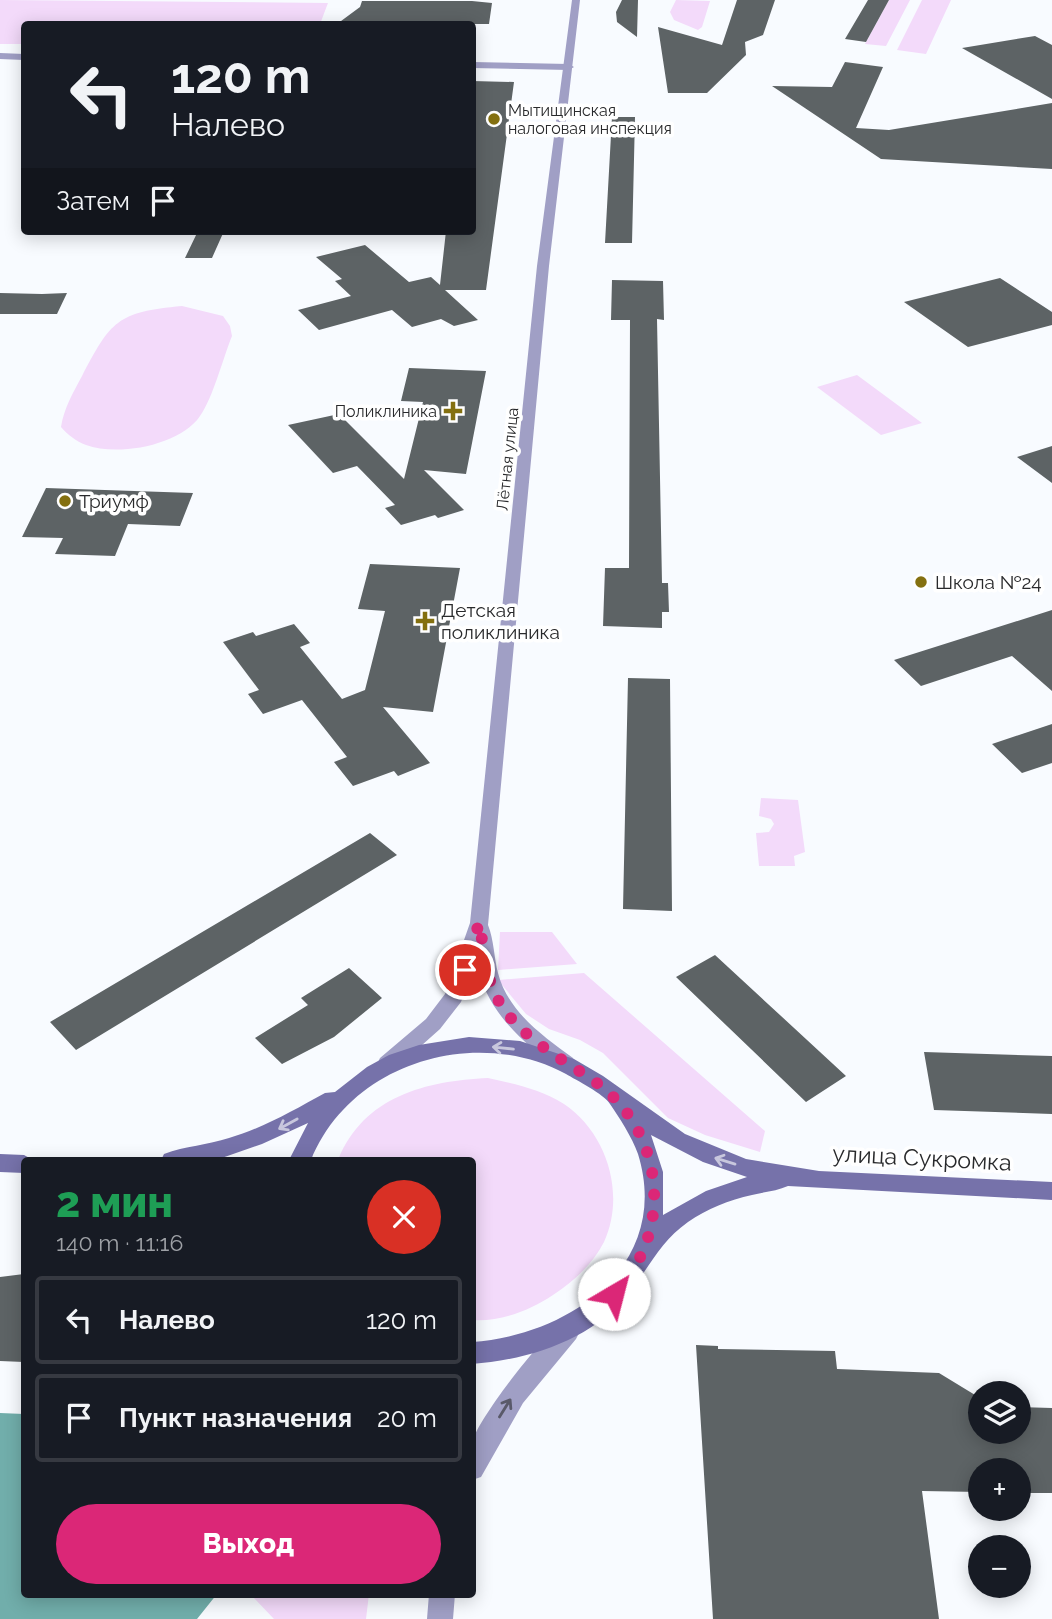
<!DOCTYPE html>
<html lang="ru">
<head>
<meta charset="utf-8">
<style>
	body { margin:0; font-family:Raleway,sans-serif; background:#20242c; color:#f1f3f6; height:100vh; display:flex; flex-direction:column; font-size:26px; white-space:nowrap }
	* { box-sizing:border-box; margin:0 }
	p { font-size:23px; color:#9ea1a6 }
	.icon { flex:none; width:38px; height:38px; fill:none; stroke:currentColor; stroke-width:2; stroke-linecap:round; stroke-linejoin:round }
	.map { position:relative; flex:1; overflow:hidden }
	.side { position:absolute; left:21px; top:1157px; width:455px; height:441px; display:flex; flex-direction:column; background:#171b24; border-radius:7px; box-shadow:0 4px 18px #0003 }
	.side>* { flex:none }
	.banner { position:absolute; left:21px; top:21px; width:455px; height:214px; border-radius:7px; box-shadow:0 4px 18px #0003; background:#171b24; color:#f1f3f6; overflow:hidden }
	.buttons { position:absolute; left:968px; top:1381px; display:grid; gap:14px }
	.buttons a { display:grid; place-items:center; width:63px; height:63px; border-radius:50%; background:#171b24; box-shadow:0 4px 18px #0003; font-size:35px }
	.pin { position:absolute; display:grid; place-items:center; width:60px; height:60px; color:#fff; margin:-30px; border:4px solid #fff; border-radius:50%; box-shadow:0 2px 7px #0007 }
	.me { position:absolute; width:77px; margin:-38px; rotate:37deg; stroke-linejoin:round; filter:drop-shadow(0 0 5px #0008) }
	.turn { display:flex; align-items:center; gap:24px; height:147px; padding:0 35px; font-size:32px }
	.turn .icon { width:91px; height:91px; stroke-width:2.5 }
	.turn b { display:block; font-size:49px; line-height:60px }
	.then { display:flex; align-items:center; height:66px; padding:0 35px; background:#0003; gap:14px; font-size:26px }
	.round { display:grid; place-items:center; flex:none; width:74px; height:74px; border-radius:37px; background:#20242c }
	.overview { display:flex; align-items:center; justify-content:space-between; height:119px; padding:0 35px }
	h1 { font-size:42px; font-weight:800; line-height:52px; color:#1e9e55 }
	.action { display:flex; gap:14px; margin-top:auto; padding:14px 35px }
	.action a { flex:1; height:80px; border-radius:42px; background:#db2777; color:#fff; font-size:28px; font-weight:800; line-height:80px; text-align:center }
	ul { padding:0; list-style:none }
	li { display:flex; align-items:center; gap:21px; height:88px; margin:0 14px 10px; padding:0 21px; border:4px solid #363941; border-radius:7px }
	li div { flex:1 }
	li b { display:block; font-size:26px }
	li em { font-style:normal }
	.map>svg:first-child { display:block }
	.green { fill:#f3dafa }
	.water { fill:#71aeab }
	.building { fill:#5d6365 }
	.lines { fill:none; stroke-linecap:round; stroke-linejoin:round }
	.minor { fill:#a09fc5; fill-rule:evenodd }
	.tertiary { fill:#a09fc5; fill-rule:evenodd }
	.secondary { fill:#7672aa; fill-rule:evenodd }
	.oneway { stroke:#c8c7dd }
	.oneway2 { stroke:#595969 }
	.route { stroke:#db2777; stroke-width:12; stroke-dasharray:0 21.6 }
	.poi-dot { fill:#847010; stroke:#fff; stroke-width:2.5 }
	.labels { text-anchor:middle; stroke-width:7; stroke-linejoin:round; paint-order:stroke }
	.far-poi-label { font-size:16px; fill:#292a2c; stroke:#fff; text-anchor:start }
	.far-street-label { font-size:16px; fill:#292a2c; stroke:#fff }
	.poi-label { font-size:19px; fill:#292a2c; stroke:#fff; text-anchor:start }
	.near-street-label { font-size:23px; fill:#292a2c; stroke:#fff }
</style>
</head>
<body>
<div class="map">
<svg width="1052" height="1619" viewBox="0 0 1052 1619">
	<rect width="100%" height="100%" fill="#f8fbff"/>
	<path class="green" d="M0,0L328,3L320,24H24V44H0Z
		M676,0L710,1L702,27L698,30L674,20L670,12Z
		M889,0H910L886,46L865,44Z
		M922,0H951L926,54L897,50Z
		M182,306L223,316L230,326L232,336C223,358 213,398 200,416C181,445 118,457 86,445C76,441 68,435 61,427C64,408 73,393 82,376C111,321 117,312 182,306Z
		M857,375L922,423L881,435L817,387Z
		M761,798L798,800L805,852L794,856L795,866H759L756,833L769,832L774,824L771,819L759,816Z
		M500,932H552L577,964L498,970Z
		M584,973L765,1131L760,1152L705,1135L668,1118L603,1053L580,1040L549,1029L526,1014L498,980Z
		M488,1078C515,1084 540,1089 564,1104C607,1133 626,1194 604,1242C593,1264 573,1282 553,1295C531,1310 500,1322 473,1320L472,1160H338C364,1096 426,1081 488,1078Z
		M254,1594H369L366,1619H274L253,1597Z"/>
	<path class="water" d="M0,1413L24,1414V1594H217L197,1619H0Z"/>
	<path class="building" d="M622,0H638L637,37L617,22L616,12Z
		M737,0H775L763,35L745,42L746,55L707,93H668L658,27L722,45Z
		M868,0H889L866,42L845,39Z
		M362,1H472L492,3L489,24H337L360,7Z
		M1035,36L1052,45V99L962,48Z
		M845,62L883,67L856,128L889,130L1052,103V169L881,159L772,86L832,87Z
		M472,81L514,82L486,290H445L478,320L454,326L441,319L412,327L392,310L319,330L298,310L351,296L335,281L342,279L316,257L365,245L409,282L431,277L440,285L446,231H472Z
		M612,117H635L632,243H605Z
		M198,231H224L212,258H185Z
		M1000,278L1052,312V325L968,347L904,302Z
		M612,280L663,281L664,320L657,319L662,583H668L669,612H662V628L603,626L605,568H629L630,320H611Z
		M0,293L42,294L67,293L57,314H0Z
		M409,368L486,371L466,474L424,470L464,510L438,518L435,515L401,525L385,508L395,505L357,466L333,473L288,425L339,414L404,479L423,402L401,401Z
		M1052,446V483L1017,457Z
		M46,488L193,493L180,526L128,524L115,556L55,554L63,538L22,537Z
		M370,564L460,568L433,712L383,707L430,763L398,776L394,771L353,786L334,762L347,757L302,700L263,714L248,694L259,690L223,642L253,632L256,636L294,624L310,643L300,647L342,699L365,690L385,611L358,609Z
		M1052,610V691L1012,656L921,686L894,660Z
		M628,678L670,679L672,911L623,909Z
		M1052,724V763L1022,773L992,744Z
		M370,833L397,855L76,1050L50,1022Z
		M715,955L846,1076L806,1102L676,977Z
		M349,968L382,998L334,1037L282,1064L255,1038L308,1005L301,998Z
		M924,1052L1052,1056V1114L934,1110Z
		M24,1274V1362L0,1361V1277Z
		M696,1345L718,1346V1349L835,1351L837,1369L939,1373L980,1398V1432H1018V1407L1052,1408V1493H1018V1470H980V1492L922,1491L939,1619H713Z"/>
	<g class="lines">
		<path class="minor" d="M0,53L24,54V60L0,59Z
			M472,62L569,64L574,67L569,70L472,68Z"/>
		<path class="tertiary" d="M572,0H580L549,266L488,925C494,940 494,958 498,973C508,1012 543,1036 573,1058L576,1064L573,1070L566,1072L559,1070C520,1040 486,1011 476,961L461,1002L440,1029L394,1070L387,1072L380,1070L377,1064L380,1058L426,1019L445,994L470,923L537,266Z
			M568,1320L576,1323L580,1331L576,1339L523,1403L481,1477L472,1480C472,1468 470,1453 472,1442C478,1419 547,1328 568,1320Z
			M429,1594H455L453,1619H427Z"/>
		<path class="secondary" d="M469,1037L520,1041L574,1059L603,1076L685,1134L746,1159L819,1171L1052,1182V1200L788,1186C777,1191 764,1192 752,1195C729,1200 707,1209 688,1222C661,1241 649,1267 630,1292C594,1339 529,1360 472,1364V1342C571,1335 672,1264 638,1154C632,1137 619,1117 610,1104C604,1094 576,1080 566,1074C475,1025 350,1063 311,1160H289L308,1123L262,1144L216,1160H161L164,1154C185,1146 208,1145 229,1138C263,1128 294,1110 325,1093L335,1092L367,1067L389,1055L419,1045ZM651,1135L703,1162L747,1177L706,1191L663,1215V1172Z
			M0,1154L24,1155L33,1160H24V1173L0,1172Z"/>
	</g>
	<defs><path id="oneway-shaft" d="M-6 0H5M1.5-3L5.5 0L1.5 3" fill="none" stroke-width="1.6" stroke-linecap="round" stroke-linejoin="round" transform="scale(1.75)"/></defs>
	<g class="oneway">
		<use href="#oneway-shaft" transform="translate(503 1048) rotate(-174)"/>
		<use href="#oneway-shaft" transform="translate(288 1124) rotate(151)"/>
		<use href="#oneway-shaft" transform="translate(725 1161) rotate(-163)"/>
	</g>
	<use class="oneway2" href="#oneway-shaft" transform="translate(505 1408) rotate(-58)"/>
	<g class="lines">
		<path class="route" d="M465,970L479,923C484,946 485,974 496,996C517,1038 565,1059 601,1086C655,1129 670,1205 636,1265C630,1275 621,1285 614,1294"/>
	</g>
	<g class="poi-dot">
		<circle cx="494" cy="119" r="7"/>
		<path d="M449.5 400.5h7v7h7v7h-7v7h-7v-7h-7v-7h7z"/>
		<circle cx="65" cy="501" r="7"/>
		<circle cx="921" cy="582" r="7"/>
		<path d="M421.5 610.5h7v7h7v7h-7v7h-7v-7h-7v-7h7z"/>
	</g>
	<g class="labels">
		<g class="far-poi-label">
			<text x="508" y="116">Мытищинская<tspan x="508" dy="18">налоговая инспекция</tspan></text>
			<text x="437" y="417" text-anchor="end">Поликлиника</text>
		</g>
		<g class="far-street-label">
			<text transform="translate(507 459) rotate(-84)" y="6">Лётная улица</text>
		</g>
		<g class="poi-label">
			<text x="79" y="508">Триумф</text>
			<text x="935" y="589">Школа №24</text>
			<text x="441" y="617">Детская<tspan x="441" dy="22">поликлиника</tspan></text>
		</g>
		<g class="near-street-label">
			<text transform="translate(922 1158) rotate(3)" y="8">улица Сукромка</text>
		</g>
	</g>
</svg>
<div class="buttons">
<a><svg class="icon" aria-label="layers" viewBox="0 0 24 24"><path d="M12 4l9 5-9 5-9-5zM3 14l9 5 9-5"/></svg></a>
<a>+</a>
<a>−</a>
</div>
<div class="pin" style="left:465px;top:970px;background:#d93025"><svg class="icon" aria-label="arrive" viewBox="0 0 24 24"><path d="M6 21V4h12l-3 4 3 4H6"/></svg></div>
<svg class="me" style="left:614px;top:1294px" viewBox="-20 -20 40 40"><circle r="19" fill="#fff"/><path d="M0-13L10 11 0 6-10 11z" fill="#db2777"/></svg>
<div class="banner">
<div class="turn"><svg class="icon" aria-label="left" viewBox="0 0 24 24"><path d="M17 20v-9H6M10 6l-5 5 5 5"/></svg><div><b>120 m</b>Налево</div></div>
<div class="then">Затем<svg class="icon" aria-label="arrive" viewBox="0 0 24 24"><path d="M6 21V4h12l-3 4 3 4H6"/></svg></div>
</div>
<section class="side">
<div class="overview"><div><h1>2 мин</h1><p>140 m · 11:16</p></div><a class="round" style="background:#d93025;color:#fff"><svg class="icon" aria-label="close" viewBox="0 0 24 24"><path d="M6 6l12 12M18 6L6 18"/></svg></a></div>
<ul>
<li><svg class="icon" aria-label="left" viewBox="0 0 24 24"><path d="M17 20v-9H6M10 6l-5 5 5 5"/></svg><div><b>Налево</b></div><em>120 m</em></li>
<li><svg class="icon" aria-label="arrive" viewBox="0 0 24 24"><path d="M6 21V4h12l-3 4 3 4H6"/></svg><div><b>Пункт назначения</b></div><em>20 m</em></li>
</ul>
<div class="action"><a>Выход</a></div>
</section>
</div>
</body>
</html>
